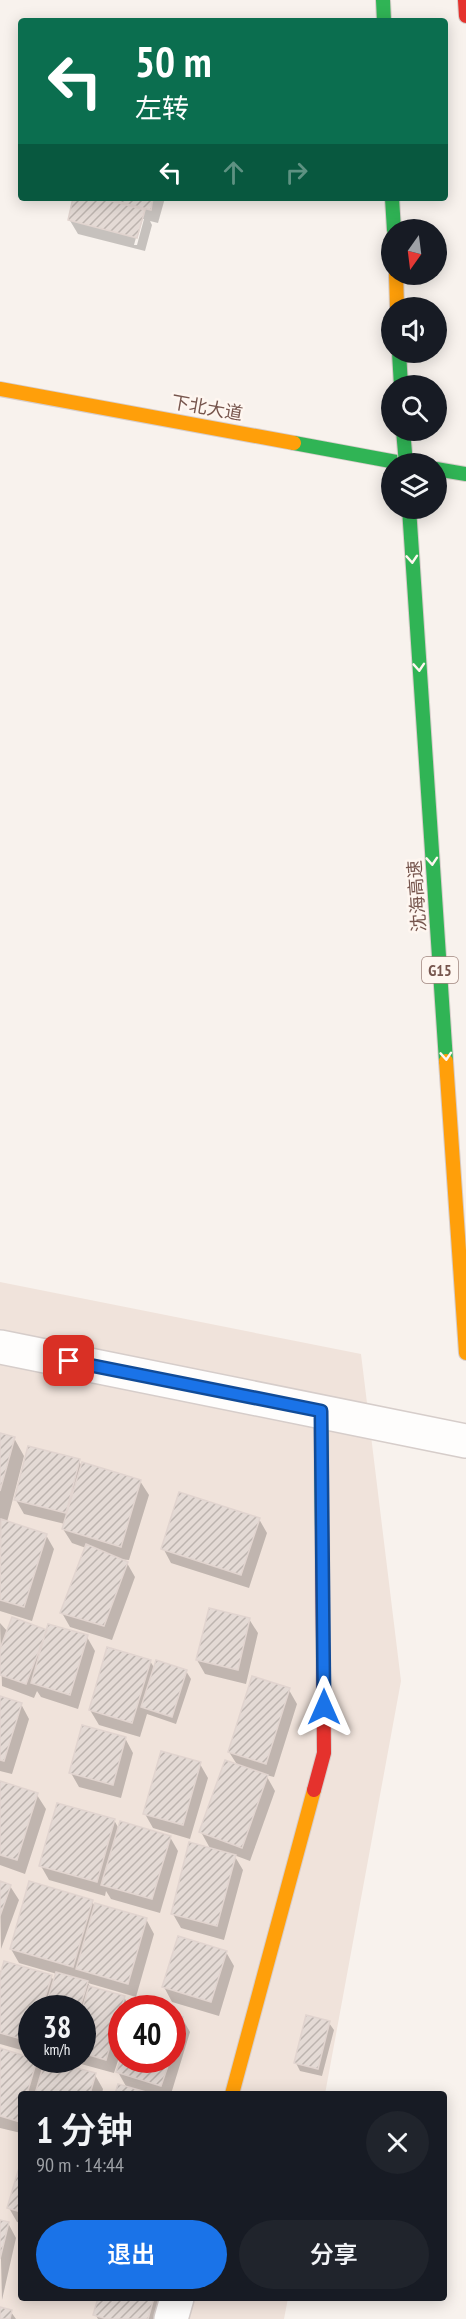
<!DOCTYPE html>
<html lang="zh">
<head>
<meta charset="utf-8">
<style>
	body { margin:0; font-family:"PT Sans Narrow","Noto Sans SC",sans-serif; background:#20242c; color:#f1f3f6; height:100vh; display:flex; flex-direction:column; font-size:22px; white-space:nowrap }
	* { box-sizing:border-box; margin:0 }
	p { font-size:20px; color:#9ea1a6 }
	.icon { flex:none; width:33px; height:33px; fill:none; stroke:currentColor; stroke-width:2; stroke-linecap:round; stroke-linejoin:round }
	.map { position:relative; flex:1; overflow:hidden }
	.panel { position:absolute; left:18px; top:2091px; width:429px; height:210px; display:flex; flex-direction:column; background:#171b24; border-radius:6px; box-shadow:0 3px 15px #0003 }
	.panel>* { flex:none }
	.hud { position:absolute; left:18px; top:18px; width:430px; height:183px; border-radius:6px; box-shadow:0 3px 15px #0003; background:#0b6e4f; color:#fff; overflow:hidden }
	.needle { width:39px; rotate:194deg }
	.tools { position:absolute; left:381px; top:219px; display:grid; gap:12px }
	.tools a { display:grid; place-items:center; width:66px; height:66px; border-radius:50%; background:#171b24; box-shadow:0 3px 15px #0003; font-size:30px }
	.speed { position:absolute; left:18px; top:1995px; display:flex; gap:12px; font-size:30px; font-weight:700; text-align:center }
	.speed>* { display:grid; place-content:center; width:78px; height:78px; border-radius:50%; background:#171b24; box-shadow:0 3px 15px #0003; line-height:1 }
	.speed small { font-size:15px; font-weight:400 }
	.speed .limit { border:9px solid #d22; background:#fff; color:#111 }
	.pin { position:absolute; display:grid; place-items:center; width:51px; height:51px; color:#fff; margin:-26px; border-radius:12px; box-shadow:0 3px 9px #0006 }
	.me { position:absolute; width:66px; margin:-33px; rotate:0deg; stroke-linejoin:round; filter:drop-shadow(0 0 4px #0008) }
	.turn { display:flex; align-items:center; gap:21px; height:126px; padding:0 18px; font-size:27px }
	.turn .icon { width:78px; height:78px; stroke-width:2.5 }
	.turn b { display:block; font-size:42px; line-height:51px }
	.lanes { display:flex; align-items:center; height:57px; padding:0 18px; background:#0003; justify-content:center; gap:30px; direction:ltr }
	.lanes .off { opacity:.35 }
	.round { display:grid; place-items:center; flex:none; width:63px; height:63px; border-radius:32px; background:#20242c }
	.head { display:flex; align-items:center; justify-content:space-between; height:102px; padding:0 18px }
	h1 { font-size:36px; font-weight:600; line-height:45px }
	.cta { display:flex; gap:12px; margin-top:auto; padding:12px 18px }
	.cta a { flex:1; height:69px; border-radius:36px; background:#1a73e8; color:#fff; font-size:24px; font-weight:600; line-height:69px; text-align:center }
	.cta a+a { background:#20242c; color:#f1f3f6 }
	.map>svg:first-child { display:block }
	.residential { fill:#f0e3db; fill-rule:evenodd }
	.shadow { fill:#0003; fill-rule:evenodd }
	.building { fill:url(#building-hatch); stroke:#e1d4cf; stroke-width:1.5 }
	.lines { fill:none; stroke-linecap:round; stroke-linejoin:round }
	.street-casing { stroke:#d6cdca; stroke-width:36 }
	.fast-casing { stroke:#d7cdca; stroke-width:16 }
	.slow-casing { stroke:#d7cdca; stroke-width:16 }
	.jam-casing { stroke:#d7cdca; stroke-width:16 }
	.street { stroke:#fefdfc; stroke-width:33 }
	.fast { stroke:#30b455; stroke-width:14 }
	.slow { stroke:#ff9f0a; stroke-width:14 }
	.jam { stroke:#e5322d; stroke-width:14 }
	.fast-bridge-casing { stroke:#d9cecb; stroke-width:16; stroke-linecap:butt }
	.fast-bridge { stroke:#30b455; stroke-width:14 }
	.oneway { stroke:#fef6f0 }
	.route-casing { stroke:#114b97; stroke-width:15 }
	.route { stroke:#1a73e8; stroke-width:10 }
	.labels { text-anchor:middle; stroke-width:5; stroke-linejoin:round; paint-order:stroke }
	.shield { fill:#fef6f0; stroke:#9f857e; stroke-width:1.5 }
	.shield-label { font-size:16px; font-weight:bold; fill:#76554d }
	.street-label { font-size:18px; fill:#76554d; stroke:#fef6f0 }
</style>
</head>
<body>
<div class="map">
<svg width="466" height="2319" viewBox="0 0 466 2319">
	<defs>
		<pattern id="building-hatch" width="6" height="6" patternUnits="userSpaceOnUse" patternTransform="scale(1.5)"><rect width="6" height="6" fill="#e4dad5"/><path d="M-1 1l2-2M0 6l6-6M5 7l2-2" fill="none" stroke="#bdb4af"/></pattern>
	</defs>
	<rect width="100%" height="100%" fill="#f8f2ed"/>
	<path class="residential" d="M0,1282L361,1354L401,1681L325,2094H21V2298H288L284,2319H0ZM32,2008H82V2060H32ZM122,2008H172V2060H122Z"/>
	<path class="shadow" d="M74,198H165L158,223L150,221L152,225L145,251L78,234L69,219ZM141,219H144L137,245H134Z
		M0,1434L14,1438L24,1456L7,1522L46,1535L54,1549L32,1621L0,1611Z
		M79,1461L82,1467L140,1481L149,1495L129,1560L118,1559L127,1563L135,1577L112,1640L70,1627L62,1613L86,1548L72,1543L63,1529L65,1524L24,1514L16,1500Z
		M259,1519L267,1533L249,1588L171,1563L163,1548Z
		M249,1619L258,1633L246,1684L205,1674L197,1660Z
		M0,1623L8,1632H47L87,1637L95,1651L78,1709L41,1697L37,1691L34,1698L2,1686Z
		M150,1661L155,1669L186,1671L191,1679L176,1724L147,1714L140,1737L99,1725L90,1710Z
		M289,1690L297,1704L274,1777L266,1775L275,1791L250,1861L234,1855L243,1870L224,1940L181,1928L173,1914L211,1850L201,1832L238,1766L229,1752Z
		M0,1698L21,1704L29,1719L12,1774L0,1771Z
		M125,1738L133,1753L121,1798L79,1787L71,1773Z
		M200,1764L208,1778L190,1839L153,1828L145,1814Z
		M0,1782L37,1795L46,1809L25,1874L0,1865Z
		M114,1820L119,1829L170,1837L178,1851L160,1913L111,1899L106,1891L105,1896L49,1880L41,1866Z
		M0,1882L10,1886L19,1900L1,1949Z
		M92,1901L95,1907L146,1919L154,1934L136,1997L88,1983L91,1988L124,1997L130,2008H122V2048L114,2073L81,2064L78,2060H82V2008H32V2053L0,2044V1970L2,1974L51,1976L55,1983L57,1974L19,1963L11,1949Z
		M226,1952L234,1966L219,2016L172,2002L164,1987Z
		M172,2015L182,2018L190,2032L171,2094H116L127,2088L118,2072L122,2060H172Z
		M329,2023L334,2030L322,2076L300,2071L296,2063Z
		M0,2050L36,2060L43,2072L46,2060H77L75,2069L95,2075L103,2089L102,2094H21V2133L0,2128Z
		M21,2166V2223L17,2222L9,2208Z
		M0,2221L8,2223L16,2238L2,2300Z
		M100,2298H166L160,2319H98L95,2314Z
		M0,2309L11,2312L16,2319H0Z"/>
	<path class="building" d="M73,198H100L145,210L137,238L68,220Z
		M104,198H153L151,210Z
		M0,1433L15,1437L0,1491Z
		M28,1446L80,1459L66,1513L14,1500Z
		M82,1462L141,1480L121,1547L62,1529Z
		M179,1492L260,1518L241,1575L161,1549Z
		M1,1519L47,1534L24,1607L0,1600Z
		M86,1544L128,1562L104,1626L60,1613Z
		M209,1608L250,1618L238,1670L196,1660Z
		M12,1617L47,1630L26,1684L0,1675V1649Z
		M48,1624L88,1635L70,1695L31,1683Z
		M107,1647L151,1660L132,1723L89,1710Z
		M156,1660L187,1670L172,1717L141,1707Z
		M252,1676L290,1688L266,1764L228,1752Z
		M0,1696L22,1703L4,1761L0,1760Z
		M82,1725L126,1737L113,1785L69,1773Z
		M161,1751L201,1762L183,1825L143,1814Z
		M225,1760L268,1775L242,1848L199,1832Z
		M0,1781L38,1793L17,1860L0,1855Z
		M57,1803L115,1819L97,1882L39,1866Z
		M120,1821L171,1836L152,1899L101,1885Z
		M189,1842L236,1855L217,1926L171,1914Z
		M0,1881L11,1885L0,1916Z
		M29,1881L93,1900L73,1967L10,1949Z
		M95,1903L147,1918L128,1984L76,1969Z
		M178,1936L227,1951L211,2002L162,1987Z
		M4,1961L52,1975L42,2008H32V2042L0,2033V1975Z
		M56,1972L88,1981L80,2008H45Z
		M89,1986L125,1996L106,2060L82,2053V2009Z
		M139,2002L158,2008H137Z
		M172,2013L183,2017L172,2050Z
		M306,2015L330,2021L318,2069L294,2063Z
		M0,2048L37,2060L27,2094H21L20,2122L0,2116Z
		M122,2056V2060H170L161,2086L116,2072Z
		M45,2060L96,2073L90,2094H35Z
		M118,2084L153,2094H115Z
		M21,2161V2212L7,2208Z
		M0,2220L9,2222L0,2259Z
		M98,2298H154L148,2319H107L93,2315Z
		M0,2307L12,2310L10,2319H0Z"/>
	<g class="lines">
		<g class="street-casing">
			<path id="street" d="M0,1347L466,1441
				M171,2319L177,2298"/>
		</g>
		<g class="fast-casing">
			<path id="fast" d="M383,0L384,21
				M392,198L394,230
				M399,352L401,386
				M294,443L407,464
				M436,469L466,474
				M409,508L446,1061
				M321,1411L322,1529"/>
		</g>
		<g class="slow-casing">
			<path id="slow" d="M396,274L397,308
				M0,389L294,443
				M446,1061L466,1353
				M232,2094L314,1790"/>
		</g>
		<g class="jam-casing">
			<path id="jam" d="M465,0L466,16
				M314,1790L324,1753L322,1529"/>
		</g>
		<use href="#street" class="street"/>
		<use href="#fast" class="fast"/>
		<use href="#slow" class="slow"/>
		<use href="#jam" class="jam"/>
		<g class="fast-bridge-casing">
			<path id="fast-bridge" d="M403,430L406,464"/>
		</g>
		<use href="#fast-bridge" class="fast-bridge"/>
	</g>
	<defs><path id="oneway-chevron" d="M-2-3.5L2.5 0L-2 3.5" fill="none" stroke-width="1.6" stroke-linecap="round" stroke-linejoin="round" transform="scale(1.5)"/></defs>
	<g class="oneway">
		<use href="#oneway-chevron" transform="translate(412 559) rotate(86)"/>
		<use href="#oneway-chevron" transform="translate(419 667) rotate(86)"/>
		<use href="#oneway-chevron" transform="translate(432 861) rotate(86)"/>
		<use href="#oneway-chevron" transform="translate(446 1056) rotate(86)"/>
	</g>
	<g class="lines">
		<g class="route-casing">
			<path id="route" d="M69,1361L321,1411L324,1707"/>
		</g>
		<use href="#route" class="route"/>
	</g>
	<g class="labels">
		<rect class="shield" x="422" y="957" width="36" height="26" rx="4.5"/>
		<g class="shield-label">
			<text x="440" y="976">G15</text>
		</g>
		<g class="street-label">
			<text transform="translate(207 408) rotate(10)" y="6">下北大道</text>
			<text transform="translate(417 896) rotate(-94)" y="6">沈海高速</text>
		</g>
	</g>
</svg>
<div class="tools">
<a><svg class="needle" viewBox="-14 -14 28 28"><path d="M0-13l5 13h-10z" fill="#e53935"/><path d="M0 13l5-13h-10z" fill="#9ea1a6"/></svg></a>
<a><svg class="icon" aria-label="sound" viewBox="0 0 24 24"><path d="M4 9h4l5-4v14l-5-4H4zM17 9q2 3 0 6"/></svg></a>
<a><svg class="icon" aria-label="search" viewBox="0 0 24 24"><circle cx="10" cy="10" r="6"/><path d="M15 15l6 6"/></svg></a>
<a><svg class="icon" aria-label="layers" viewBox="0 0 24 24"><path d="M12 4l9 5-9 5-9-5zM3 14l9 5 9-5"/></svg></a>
</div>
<div class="speed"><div>38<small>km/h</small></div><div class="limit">40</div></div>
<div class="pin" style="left:69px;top:1361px;background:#d93025"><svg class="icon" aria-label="arrive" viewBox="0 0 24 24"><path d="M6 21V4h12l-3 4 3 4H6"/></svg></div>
<svg class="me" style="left:324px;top:1707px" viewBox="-20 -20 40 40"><path d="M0-17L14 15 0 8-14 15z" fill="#1a73e8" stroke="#fff" stroke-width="4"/></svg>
<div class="hud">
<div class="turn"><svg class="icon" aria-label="left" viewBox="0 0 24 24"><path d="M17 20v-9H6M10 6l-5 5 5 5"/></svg><div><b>50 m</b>左转</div></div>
<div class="lanes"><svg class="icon" aria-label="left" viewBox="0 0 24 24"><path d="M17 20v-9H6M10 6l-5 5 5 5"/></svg><svg class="icon off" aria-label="ahead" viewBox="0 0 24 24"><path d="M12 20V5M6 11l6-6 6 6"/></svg><svg class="icon off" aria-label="right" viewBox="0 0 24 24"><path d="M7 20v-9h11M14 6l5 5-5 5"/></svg></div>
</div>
<section class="panel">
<div class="head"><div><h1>1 分钟</h1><p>90 m · 14:44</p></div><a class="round"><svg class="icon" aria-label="close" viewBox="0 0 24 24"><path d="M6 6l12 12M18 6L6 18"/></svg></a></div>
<div class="cta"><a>退出</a><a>分享</a></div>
</section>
</div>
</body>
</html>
